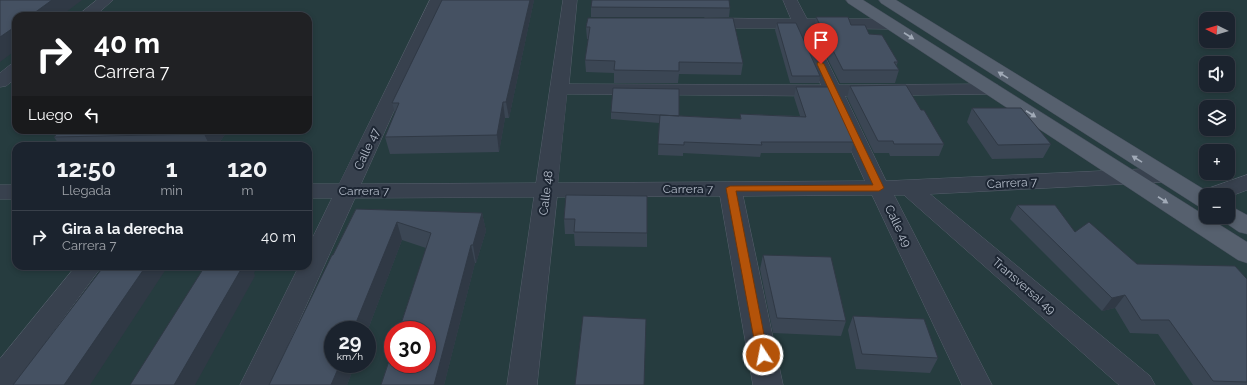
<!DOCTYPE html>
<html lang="es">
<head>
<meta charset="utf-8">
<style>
	body { margin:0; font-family:Raleway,sans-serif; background:#282f3a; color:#f1f3f6; height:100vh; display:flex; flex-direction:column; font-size:15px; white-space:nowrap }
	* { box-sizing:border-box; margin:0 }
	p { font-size:13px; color:#a0a4aa }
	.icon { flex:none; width:22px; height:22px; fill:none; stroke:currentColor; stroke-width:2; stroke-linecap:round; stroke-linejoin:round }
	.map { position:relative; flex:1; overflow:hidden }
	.panel { position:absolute; left:12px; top:142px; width:300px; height:128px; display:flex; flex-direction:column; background:#1b232e; border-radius:12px; box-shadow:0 2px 6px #0003,0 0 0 1px #39404a }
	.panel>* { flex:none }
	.guide { position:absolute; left:12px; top:12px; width:300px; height:122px; border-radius:12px; box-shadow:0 2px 6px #0003,0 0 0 1px #39404a; background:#202124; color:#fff; overflow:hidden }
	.needle { width:26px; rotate:275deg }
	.buttons { position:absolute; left:1199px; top:12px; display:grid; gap:8px }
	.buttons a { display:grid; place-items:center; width:36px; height:36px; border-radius:8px; background:#1b232e; box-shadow:0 2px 6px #0003,0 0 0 1px #39404a; font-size:20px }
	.speed { position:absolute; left:324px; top:321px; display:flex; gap:8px; font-size:20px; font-weight:700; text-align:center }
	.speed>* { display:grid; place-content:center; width:52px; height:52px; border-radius:50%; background:#1b232e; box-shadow:0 2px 6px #0003,0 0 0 1px #39404a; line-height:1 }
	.speed small { font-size:10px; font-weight:400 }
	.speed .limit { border:6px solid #d22; background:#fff; color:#111 }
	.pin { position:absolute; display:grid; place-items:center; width:34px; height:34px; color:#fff; margin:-41px -17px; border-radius:50% 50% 50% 0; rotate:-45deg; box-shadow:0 0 4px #0007 }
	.pin .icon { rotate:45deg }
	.me { position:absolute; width:44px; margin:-22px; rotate:349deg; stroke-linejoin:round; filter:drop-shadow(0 0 3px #0008) }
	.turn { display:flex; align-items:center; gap:14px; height:84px; padding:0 16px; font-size:18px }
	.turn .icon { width:52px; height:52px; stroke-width:2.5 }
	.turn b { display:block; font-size:28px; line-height:34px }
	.then { display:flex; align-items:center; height:38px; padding:0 16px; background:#0003; gap:8px; font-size:15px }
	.eta { display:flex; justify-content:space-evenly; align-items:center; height:68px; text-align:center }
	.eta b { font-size:24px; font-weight:700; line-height:28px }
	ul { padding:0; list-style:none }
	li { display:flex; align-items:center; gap:12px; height:52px; padding:0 16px; border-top:1px solid #39404a }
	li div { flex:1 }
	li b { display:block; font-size:15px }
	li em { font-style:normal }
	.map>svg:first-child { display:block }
	.green { fill:#263c3f; fill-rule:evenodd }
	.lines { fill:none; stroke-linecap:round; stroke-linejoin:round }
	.minor-casing { stroke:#565f6c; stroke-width:1 }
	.major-casing { stroke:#414a57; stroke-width:1 }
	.minor { fill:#38414e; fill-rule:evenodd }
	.major { fill:#56606e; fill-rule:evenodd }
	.wall { fill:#3b4654 }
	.shaded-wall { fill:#303945 }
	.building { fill:#455162; stroke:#303945 }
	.oneway { fill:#a1aab7 }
	.route { fill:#b45309; stroke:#753606 }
	.labels { text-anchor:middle; stroke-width:4; stroke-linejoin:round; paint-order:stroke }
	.street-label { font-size:12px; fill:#b4bcc9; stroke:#1d2633 }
</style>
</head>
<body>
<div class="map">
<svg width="1247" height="385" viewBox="0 0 1247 385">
	<rect width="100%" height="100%" fill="#242f3e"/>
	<path class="green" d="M0,0H1247V385H0ZM16,16H308V130H16ZM1206,19H1228V41H1206ZM1206,63H1228V85H1206ZM1206,107H1228V129H1206ZM16,146H308V266H16ZM1206,151H1228V173H1206ZM1206,195H1228V217H1206ZM333,330H367V364H333ZM393,330H427V364H393Z"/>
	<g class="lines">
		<g class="minor-casing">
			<path id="minor" d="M97,0H113L95,16H77Z
				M430,0H444L361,184L536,183L563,0H577L569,84L821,85L795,28H705L699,26L697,23L699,20L705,18L791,19L783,0H797L807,19H890L896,21L898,24L896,27L890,29L811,28L839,85L992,84L998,85L1001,89L998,93L992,94L845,96L886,181L1164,168L1172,170L1175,175L1172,180L1164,182L930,194L1150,376L1155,385H1119L904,195H894L992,385H962L872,195L743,196L783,385H753L720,196L557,197L537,385H507L534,197L355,198L270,385H240L299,266H308V247L332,198H308V184H339ZM567,94L826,96L865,181L558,183Z
				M16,64V78L6,86L0,87V73L10,65Z
				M1247,175V190L1228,197V195H1206V201L1201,195L1204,190Z
				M0,185H16V199H0Z
				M76,266H102L14,385H0V359Z"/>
		</g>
		<g class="major-casing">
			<path id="major" d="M846,0H863L1247,242V263L1238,260L848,3Z
				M879,0H896L1213,195H1206V208L1198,206L881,3Z
				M1228,206L1236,209L1247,215V234L1239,232L1220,219L1218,217H1228Z"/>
		</g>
		<use href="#minor" class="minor"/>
		<use href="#major" class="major"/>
	</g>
	<path class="wall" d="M442,0H534L509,118H505L499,152L390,154L385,137L395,113L392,103Z
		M591,7L730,8L729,17H591Z
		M816,17L851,25L869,34L898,62L896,66L899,70L895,83H840L813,30Z
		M588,18L743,63L741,75L679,74L678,83H614V73L586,72L585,60L589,39H587L586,27Z
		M777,23L820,76L819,83H790L775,30Z
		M850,86L921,110L944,144L939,156H890L889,153H874L847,97Z
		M796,87L854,142L851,153H761L760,157L683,153V156L658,155L659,123L611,119V112L740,119V114L800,116L794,97Z
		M972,108L1051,144L1043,158L992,159L967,122Z
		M228,130L217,146H60L54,137Z
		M566,195L647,233V247L575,246L574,234H565L564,219Z
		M1017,205L1075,232L1137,264L1247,279V385H1193L1158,334L1130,333L1115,308L1102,311L1010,219Z
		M356,209L482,213L486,231L476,263H475L444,385H381L393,349V364H427V330H399L426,248L402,240L367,332V330H333V364H355L347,385H269L332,255H333Z
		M763,255L846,321L841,336L773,333L760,269Z
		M853,316L938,358L930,373L856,369L848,330Z"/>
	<path class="shaded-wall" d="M52,0H82L61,16H30Z
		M530,0H534L509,118L506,102Z
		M16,26V50L0,62V37Z
		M503,102L505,118L499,152L497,135Z
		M207,130H228L217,146H210L204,134Z
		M482,213L486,231L476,263L473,245Z
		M397,222L402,240L367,332V330H353Z
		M471,245L475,263L444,385H434Z
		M146,266H168L90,385H64Z
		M243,266H258L254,273L255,276L195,385H174Z
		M1125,295L1115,308L1102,311L1112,298Z
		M340,364H355L347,385H331Z"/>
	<path class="building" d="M0,0H52L30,16H16V26L0,37Z
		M442,0H530L506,102H503L497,135L385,137L399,103H392Z
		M592,0H729L730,8L591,7Z
		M816,17H848L851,25H865L869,34L882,35L898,62H894L899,70H843Z
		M588,18H733L743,63L679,62V71L614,70L615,61L585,60L590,27H586Z
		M777,23H796L820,76H792Z
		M906,85L921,110H924L944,144H894L893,141H878L850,86Z
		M796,87H828L854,142H761L762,145L684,142V145L658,144L660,115L741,119L740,114L806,117Z
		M613,88L679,89V116L660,115L611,112Z
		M972,108H1021L1051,144L998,145Z
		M61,130H207L204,134L54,137Z
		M566,195L647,196V233L574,232L575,219H564Z
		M1017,205H1055L1075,232L1089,222L1137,264L1235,266L1247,279V382L1213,381L1169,320H1141L1125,295L1112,298Z
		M356,209L482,213L473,245H471L434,385H381L393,349V364H427V330H399L431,233L397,222L353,330H333V364H340L331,385H269L332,255H333Z
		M763,255L831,257L846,321L777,318Z
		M104,266H146L64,385H13Z
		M205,266H243L174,385H130Z
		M583,316L646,319L644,385H575Z
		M853,316L924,319L938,358L862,354Z"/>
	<defs><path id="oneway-solid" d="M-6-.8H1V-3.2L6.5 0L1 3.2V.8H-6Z"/></defs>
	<g class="oneway">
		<use href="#oneway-solid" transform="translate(909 36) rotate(33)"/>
		<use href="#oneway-solid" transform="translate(1003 75) rotate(-148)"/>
		<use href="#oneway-solid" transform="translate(1031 114) rotate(33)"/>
		<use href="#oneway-solid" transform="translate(1137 159) rotate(-148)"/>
		<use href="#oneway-solid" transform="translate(1163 200) rotate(33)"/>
	</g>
	<path class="route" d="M818,62H821L824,64L884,188L879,191H736L768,355L767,358L763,360L758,358L757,355L726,188L730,186L873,185L817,64Z"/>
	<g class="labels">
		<g class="street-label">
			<text transform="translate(367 149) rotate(-65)" y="4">Calle 47</text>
			<text transform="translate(1012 183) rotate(-3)" y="4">Carrera 7</text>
			<text x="688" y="193">Carrera 7</text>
			<text x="364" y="195">Carrera 7</text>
			<text transform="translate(546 193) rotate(-83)" y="4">Calle 48</text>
			<text transform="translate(898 226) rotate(64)" y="4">Calle 49</text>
			<text transform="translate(1024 286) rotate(41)" y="4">Transversal 49</text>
		</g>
	</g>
</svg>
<div class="buttons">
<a><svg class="needle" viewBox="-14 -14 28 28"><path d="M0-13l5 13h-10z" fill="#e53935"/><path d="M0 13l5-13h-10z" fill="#a0a4aa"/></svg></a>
<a><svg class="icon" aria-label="sound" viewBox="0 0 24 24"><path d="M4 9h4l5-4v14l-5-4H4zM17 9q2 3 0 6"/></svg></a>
<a><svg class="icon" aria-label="layers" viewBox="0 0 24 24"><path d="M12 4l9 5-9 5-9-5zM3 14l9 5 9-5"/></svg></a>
<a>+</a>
<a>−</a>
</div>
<div class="speed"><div>29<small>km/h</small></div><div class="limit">30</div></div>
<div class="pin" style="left:821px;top:64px;background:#d93025"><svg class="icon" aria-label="arrive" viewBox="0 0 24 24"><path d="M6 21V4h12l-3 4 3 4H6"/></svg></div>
<svg class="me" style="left:763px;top:355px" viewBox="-20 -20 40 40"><circle r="17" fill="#b45309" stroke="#fff" stroke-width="3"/><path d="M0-11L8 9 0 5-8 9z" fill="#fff"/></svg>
<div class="guide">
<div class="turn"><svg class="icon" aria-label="right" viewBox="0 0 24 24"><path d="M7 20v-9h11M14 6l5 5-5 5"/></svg><div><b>40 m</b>Carrera 7</div></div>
<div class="then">Luego<svg class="icon" aria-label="left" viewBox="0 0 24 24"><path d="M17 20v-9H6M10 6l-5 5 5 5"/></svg></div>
</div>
<section class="panel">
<div class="eta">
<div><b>12:50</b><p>Llegada</p></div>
<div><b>1</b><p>min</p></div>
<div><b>120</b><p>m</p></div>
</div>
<ul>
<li><svg class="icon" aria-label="right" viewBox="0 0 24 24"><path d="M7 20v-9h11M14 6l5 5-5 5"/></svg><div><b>Gira a la derecha</b><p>Carrera 7</p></div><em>40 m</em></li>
</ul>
</section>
</div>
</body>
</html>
